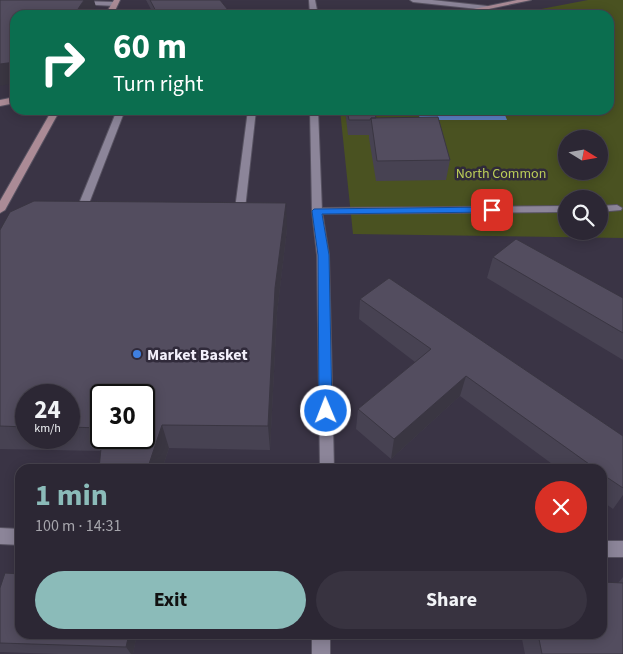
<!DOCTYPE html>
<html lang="en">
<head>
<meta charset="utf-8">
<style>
	body { margin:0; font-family:"Source Sans 3",sans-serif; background:#383340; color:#f1f3f6; height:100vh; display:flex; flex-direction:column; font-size:19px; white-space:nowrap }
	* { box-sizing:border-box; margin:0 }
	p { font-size:16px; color:#a6a5ac }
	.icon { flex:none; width:28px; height:28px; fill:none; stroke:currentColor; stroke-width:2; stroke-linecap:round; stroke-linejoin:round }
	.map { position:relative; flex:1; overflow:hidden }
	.sheet { position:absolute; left:15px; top:464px; width:592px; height:175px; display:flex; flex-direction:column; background:#2c2734; border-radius:15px; box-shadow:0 2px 12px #0003,0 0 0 1px #48444f }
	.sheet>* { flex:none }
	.guide { position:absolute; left:10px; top:10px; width:604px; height:105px; border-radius:15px; box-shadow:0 2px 12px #0003,0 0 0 1px #48444f; background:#0b6e4f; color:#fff; overflow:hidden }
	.needle { width:32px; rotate:101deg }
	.controls { position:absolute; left:558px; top:130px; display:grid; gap:10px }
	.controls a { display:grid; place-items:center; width:50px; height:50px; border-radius:50%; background:#2c2734; box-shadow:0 2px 12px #0003,0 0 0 1px #48444f; font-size:25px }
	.speed { position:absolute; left:15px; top:384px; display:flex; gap:10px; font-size:25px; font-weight:700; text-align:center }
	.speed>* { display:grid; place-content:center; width:65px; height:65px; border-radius:50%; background:#2c2734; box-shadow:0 2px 12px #0003,0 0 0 1px #48444f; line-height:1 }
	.speed small { font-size:12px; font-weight:400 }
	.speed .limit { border:2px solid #111; border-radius:8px; background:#fff; color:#111 }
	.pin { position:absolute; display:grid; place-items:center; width:42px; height:42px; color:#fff; margin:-21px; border-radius:10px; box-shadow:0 2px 8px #0006 }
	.me { position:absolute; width:55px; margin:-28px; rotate:359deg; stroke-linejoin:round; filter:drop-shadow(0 0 4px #0008) }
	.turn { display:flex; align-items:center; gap:18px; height:105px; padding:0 20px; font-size:22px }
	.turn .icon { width:65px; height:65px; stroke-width:2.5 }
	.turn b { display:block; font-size:35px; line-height:42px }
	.round { display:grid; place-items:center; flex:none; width:52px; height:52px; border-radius:26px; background:#383340 }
	.head { display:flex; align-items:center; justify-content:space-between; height:85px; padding:0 20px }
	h1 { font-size:30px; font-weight:700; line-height:38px; color:#8bbbb9 }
	.primary-button { display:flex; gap:10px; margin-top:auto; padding:10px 20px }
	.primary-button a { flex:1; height:58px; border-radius:30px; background:#8bbbb9; color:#111; font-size:20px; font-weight:700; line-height:58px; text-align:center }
	.primary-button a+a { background:#383340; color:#f1f3f6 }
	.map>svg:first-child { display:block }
	.green { fill:#4a5221; fill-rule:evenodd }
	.water { fill:#5b80c4 }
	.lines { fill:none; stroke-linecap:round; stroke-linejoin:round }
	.service-casing { stroke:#575261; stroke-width:2 }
	.minor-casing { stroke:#575261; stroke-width:2 }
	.tertiary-casing { stroke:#575261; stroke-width:2 }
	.secondary-casing { stroke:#575261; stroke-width:2 }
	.service { fill:#8c8599; fill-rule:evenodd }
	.minor { fill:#8c8599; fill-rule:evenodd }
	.tertiary { fill:#8c8599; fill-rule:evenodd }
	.secondary { fill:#ab8b96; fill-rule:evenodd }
	.wall { fill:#474252; fill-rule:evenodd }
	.shaded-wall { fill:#3a3642 }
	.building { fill:#534d5f; stroke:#3a3642 }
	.route { fill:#1a73e8; stroke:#114b97 }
	.shop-dot { fill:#3f7fe0; stroke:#302a3a; stroke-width:2 }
	.labels { text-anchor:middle; stroke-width:5; stroke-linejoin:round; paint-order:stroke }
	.far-park-label { font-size:14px; fill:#bbcd58; stroke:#302a3a }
	.poi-label { font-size:16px; font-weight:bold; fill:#f2effa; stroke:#302a3a; text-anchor:start }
</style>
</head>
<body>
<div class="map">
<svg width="623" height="654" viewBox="0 0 623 654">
	<rect width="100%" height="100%" fill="#3a3445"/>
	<path class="green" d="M588,0H623V238L353,234L340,110H609V15H510ZM566,139H599V171H566ZM566,199H599V231H566Z"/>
	<path class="water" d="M418,110H503L507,120H420Z"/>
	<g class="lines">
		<g class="service-casing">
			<path id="service" d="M80,1L115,2L118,4L115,6L78,4V2Z
				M117,110H125L88,206L83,209L79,208L78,206Z
				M248,110H256L245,209L240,212L235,209Z
				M617,205L622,208L621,210L599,212V206Z
				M566,206V212L317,214L312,211L317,208Z"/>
		</g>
		<g class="minor-casing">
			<path id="minor" d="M309,0H315L318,15H310Z
				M310,110H318L322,211L329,255L334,469H320L317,255L312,211Z
				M312,634H330V654H312Z"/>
		</g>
		<g class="tertiary-casing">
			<path id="tertiary" d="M410,0H432L487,6L490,8L487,10L413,2Z
				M0,528L20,529V545L0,544Z
				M602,541H623V557H602Z"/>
		</g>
		<g class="secondary-casing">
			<path id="secondary" d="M114,0H120L113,15H105Z
				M517,0H531L460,15H445Z
				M15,97V103L0,106V100Z
				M52,110H60L5,210L0,213V201Z"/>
		</g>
		<use href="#service" class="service"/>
		<use href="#minor" class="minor"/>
		<use href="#tertiary" class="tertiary"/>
		<use href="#secondary" class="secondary"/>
	</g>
	<path class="wall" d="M146,0H220L232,15H154Z
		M345,110H374L376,118L450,160L446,180L376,181L369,138V135H348Z
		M287,229L277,313L270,450L169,448L162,469H99L101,451L0,449V230ZM26,395H69V438H26ZM101,395L144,438H101Z
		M493,257L623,298V360L487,278Z
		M360,299L623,436V495L613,509L602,501V469H559L460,396L391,459L356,429L358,409L415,362L359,319Z
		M623,577V654H525L521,634H602L618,583Z
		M0,588L137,634L133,654H58L0,652Z"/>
	<path class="shaded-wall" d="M84,0H94L96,7L91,15H74Z
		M15,62V83L0,86V64Z
		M286,203L287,229L277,313L270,450L268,426L275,288Z
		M466,376L460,396L391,459L394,439Z
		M162,425L169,448L162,469H148V467Z
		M129,634H137L133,654H131L126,647Z"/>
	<path class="building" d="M0,0H84L74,15H15V49H14L15,62L0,64Z
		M150,0H220L232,15H158Z
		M347,110H374L376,118H371L370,120H349Z
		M438,117L450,160L377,161L371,118Z
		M34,201L286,203L275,288L268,426L162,425L148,467L115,469H99L102,438H144V395H101V428L69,427V395H26V427L0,426V230L10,212Z
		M516,239L623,298V333L493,257Z
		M389,278L623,436V488L602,474V469H596L466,376L394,439L358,409L431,349L360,299Z
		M5,573L20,574V634H129L126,647L0,643V588Z
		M602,582L623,583V654H542L538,634H602Z"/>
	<path class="route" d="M492,207H495V212L322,214L329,255L332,411L330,414L326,416L321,414L319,411L318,255L312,211L314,209Z"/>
	<circle class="shop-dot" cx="137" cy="354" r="5"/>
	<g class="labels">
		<g class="far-park-label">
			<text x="501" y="178">North Common</text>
		</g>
		<g class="poi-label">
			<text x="147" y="360">Market Basket</text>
		</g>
	</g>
</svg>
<div class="controls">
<a><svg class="needle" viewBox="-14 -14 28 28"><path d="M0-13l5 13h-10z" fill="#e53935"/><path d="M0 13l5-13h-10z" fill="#a6a5ac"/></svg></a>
<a><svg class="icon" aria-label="search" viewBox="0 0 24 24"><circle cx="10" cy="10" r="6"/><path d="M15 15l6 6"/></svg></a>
</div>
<div class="speed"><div>24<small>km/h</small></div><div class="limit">30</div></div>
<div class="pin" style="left:492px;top:210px;background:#d93025"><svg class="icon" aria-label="arrive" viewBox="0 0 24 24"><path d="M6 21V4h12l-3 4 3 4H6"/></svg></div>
<svg class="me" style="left:326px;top:411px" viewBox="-20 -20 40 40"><circle r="17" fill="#1a73e8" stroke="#fff" stroke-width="3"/><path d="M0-11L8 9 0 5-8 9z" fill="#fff"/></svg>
<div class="guide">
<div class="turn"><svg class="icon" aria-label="right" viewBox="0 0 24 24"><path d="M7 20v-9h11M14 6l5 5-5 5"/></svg><div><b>60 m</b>Turn right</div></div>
</div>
<section class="sheet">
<div class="head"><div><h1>1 min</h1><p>100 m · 14:31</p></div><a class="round" style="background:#d93025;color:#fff"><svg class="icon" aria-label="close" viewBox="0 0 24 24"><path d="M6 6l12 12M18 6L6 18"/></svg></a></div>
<div class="primary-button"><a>Exit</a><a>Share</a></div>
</section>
</div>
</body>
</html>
